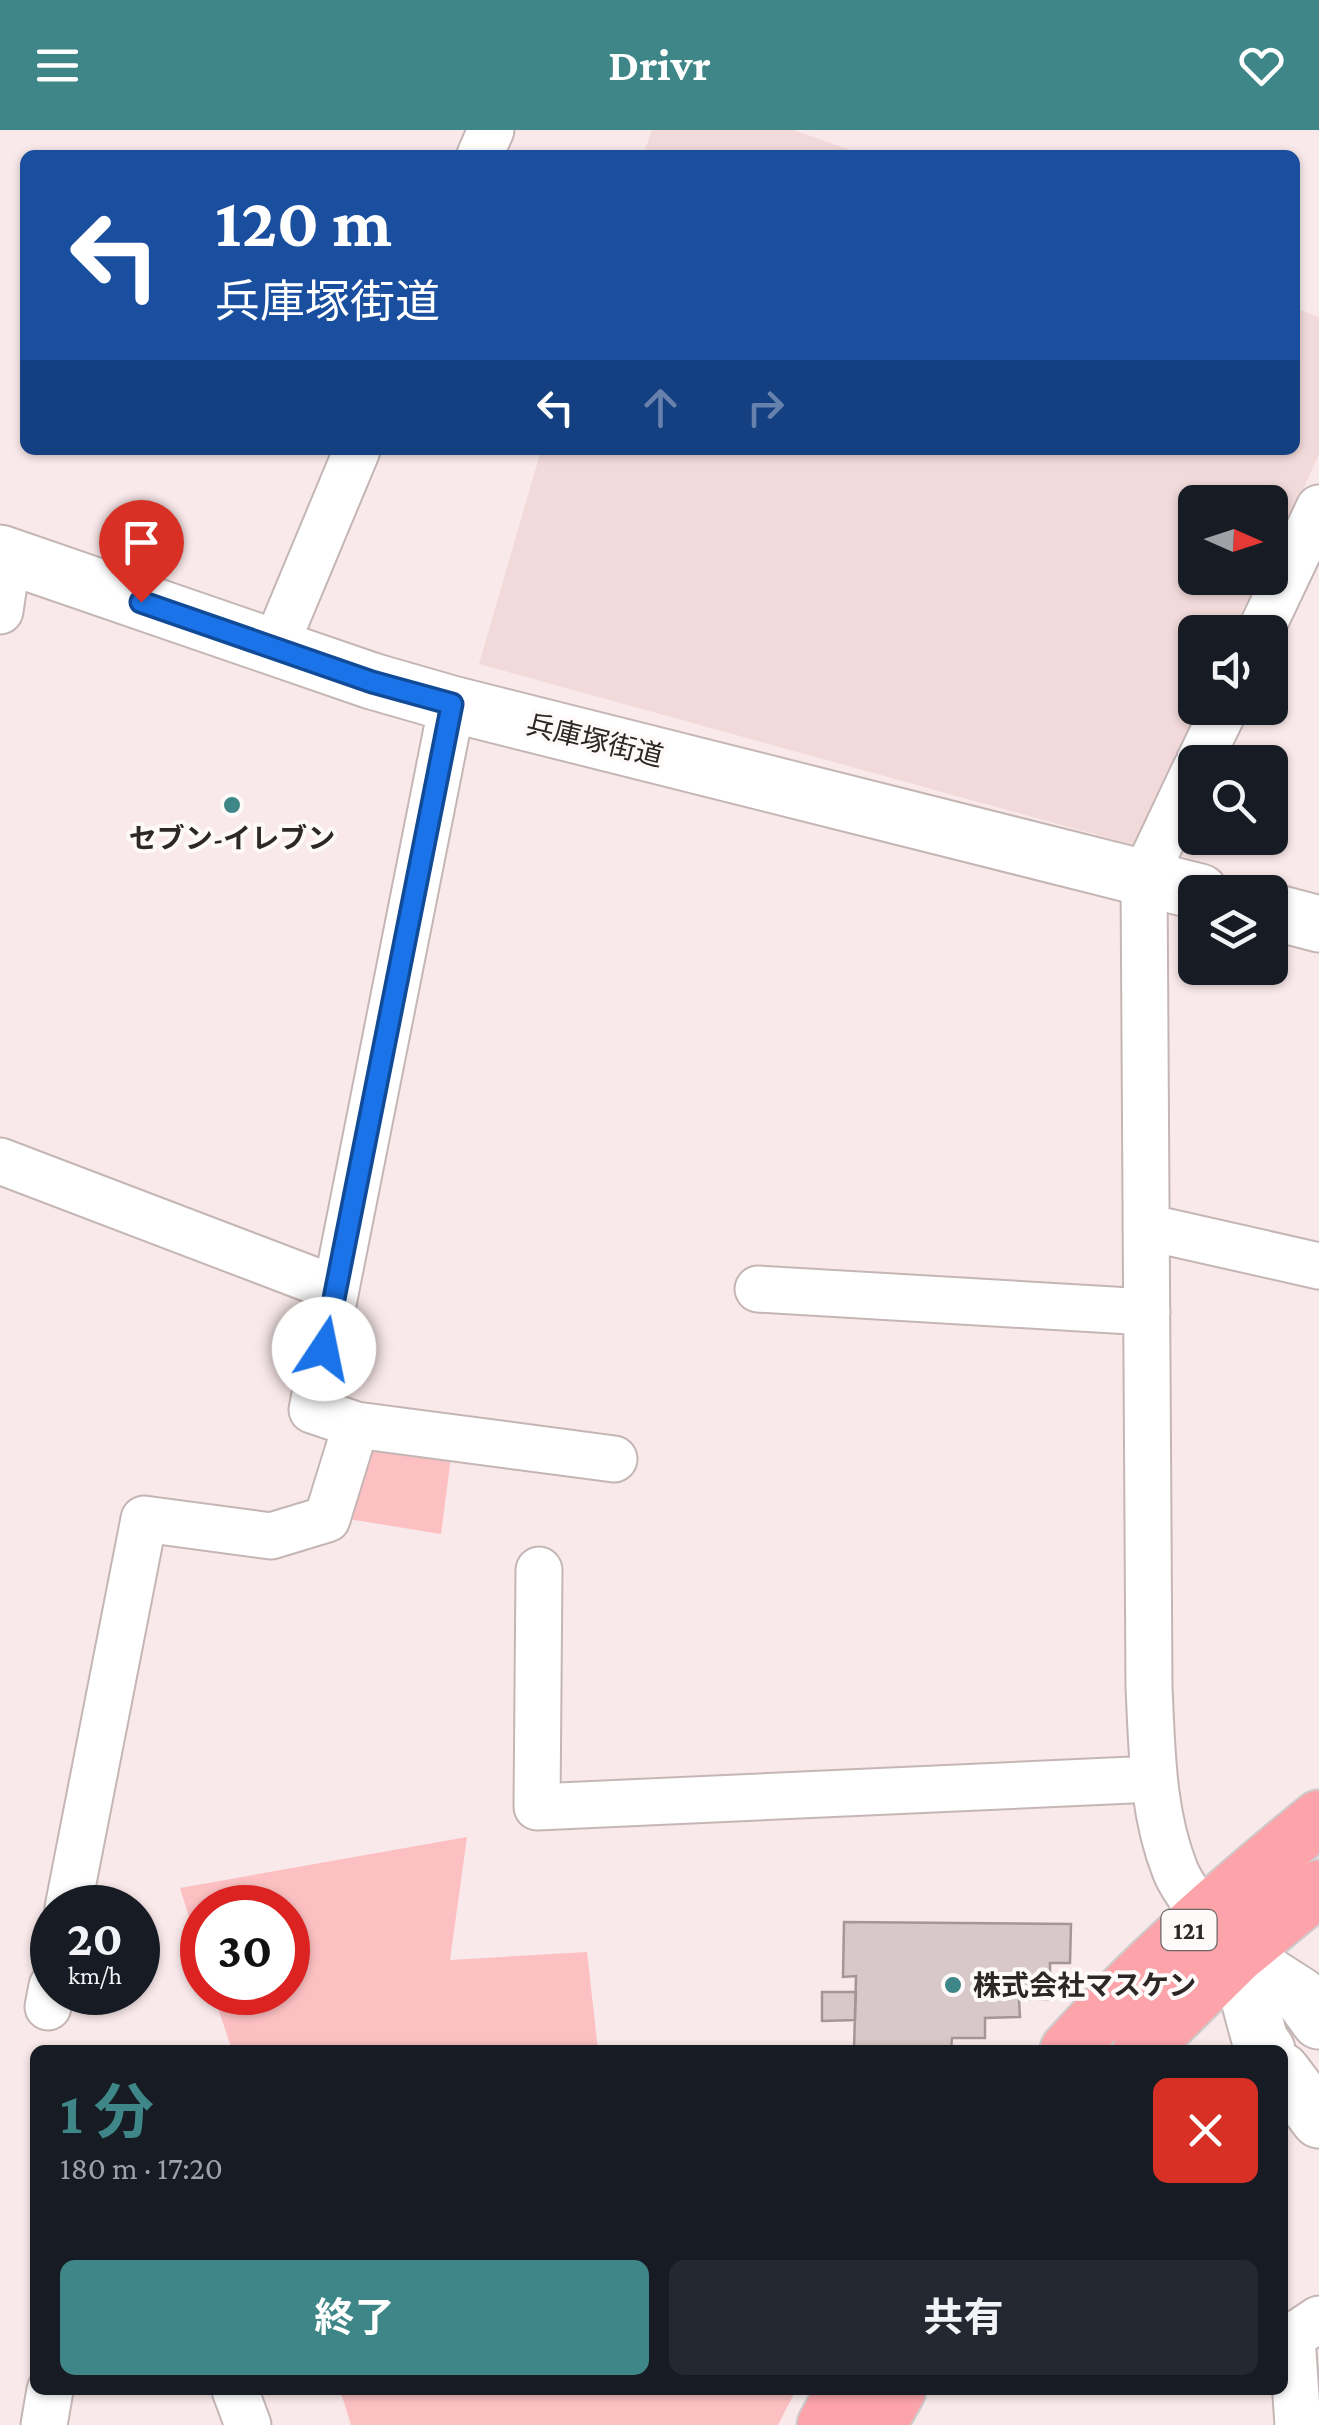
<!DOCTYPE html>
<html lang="ja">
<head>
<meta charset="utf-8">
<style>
	body { margin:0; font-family:"Crimson Pro","Noto Sans JP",serif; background:#242831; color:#f1f3f6; height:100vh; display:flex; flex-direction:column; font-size:38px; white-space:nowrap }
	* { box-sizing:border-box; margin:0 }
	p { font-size:32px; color:#9ea1a6 }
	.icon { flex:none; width:55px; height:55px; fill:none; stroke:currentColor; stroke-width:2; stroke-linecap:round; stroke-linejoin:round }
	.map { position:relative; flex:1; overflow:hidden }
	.side { position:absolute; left:30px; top:1915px; width:1258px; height:350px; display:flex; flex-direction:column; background:#171b24; border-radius:15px; box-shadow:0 2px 8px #0004 }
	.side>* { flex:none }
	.guide { position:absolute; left:20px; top:20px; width:1280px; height:305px; border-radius:15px; box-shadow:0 2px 8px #0004; background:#1a4fa0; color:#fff; overflow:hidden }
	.needle { width:65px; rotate:93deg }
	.buttons { position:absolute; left:1178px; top:355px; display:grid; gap:20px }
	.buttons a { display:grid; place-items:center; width:110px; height:110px; border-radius:15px; background:#171b24; box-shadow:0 2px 8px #0004; font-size:50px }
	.speed { position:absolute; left:30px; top:1755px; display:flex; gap:20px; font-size:50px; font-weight:700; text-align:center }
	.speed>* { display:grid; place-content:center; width:130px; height:130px; border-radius:50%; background:#171b24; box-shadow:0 2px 8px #0004; line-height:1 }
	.speed small { font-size:25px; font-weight:400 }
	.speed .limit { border:15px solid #d22; background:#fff; color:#111 }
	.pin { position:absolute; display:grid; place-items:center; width:85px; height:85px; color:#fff; margin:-102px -42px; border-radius:50% 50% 50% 0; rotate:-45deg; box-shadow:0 0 10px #0007 }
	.pin .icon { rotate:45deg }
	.me { position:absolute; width:110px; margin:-55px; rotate:11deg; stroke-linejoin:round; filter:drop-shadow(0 0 8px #0008) }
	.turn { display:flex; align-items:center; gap:35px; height:210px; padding:0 30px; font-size:45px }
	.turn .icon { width:130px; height:130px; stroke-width:2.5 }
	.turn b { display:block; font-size:70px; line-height:85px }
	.lanes { display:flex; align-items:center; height:95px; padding:0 30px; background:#0003; justify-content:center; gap:50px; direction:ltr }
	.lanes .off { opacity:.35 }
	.round { display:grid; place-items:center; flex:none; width:105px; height:105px; border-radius:15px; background:#242831 }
	.overview { display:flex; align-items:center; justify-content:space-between; height:170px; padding:0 30px }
	h1 { font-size:60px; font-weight:700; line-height:75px; color:#3e8687 }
	.cta { display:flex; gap:20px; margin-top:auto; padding:20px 30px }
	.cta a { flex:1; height:115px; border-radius:15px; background:#3e8687; color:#fff; font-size:40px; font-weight:700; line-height:115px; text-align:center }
	.cta a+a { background:#242831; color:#f1f3f6 }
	header { display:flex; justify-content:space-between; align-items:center; height:130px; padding:0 30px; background:#3e8687; color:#fff; font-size:45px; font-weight:700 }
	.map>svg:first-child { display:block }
	.built { fill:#f3dada }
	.green { fill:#fcc0c2 }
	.building { fill:#d9c8c9; stroke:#a59696; stroke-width:2.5 }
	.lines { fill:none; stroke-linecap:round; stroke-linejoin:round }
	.minor-casing { stroke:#c5b6b6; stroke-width:49 }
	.tertiary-casing { stroke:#c5b6b6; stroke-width:59 }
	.trunk-casing { stroke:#cdcbcb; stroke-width:59 }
	.minor { stroke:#fff; stroke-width:45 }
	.tertiary { stroke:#fff; stroke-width:55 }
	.trunk { stroke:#fca4aa; stroke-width:55 }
	.route-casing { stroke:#114b97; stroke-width:25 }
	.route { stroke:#1a73e8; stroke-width:18 }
	.poi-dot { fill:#3e8687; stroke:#fefafa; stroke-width:4 }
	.labels { text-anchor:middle; stroke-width:8; stroke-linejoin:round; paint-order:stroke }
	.shield { fill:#fefafa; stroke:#6c6666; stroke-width:2.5 }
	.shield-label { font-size:25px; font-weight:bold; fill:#2d2727 }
	.street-label { font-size:28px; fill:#2d2727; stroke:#fefafa }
	.poi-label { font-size:28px; font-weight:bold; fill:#2d2727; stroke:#fefafa }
</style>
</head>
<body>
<header><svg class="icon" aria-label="menu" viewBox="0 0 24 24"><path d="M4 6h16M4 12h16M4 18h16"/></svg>Drivr<svg class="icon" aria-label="heart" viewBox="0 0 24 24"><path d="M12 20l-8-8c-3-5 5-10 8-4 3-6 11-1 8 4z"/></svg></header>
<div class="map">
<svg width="1319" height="2295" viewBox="0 0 1319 2295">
	<rect width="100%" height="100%" fill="#fae9ea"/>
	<path class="built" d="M652,0H794L864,25H643Z
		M1295,178L1319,187V324L1270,433V372H1195V448H1263L1238,502H1195V578H1205L1141,717L479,534L541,320H1295Z"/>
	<path class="green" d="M374,1313L451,1327L441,1404L342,1388Z
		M467,1707L450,1830L587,1822L598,1920H232L213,1863L288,1862V1778H202V1829L180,1758Z
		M340,2260H796L778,2295H351Z"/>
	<path class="building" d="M844,1792L1071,1794L1070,1833H1050V1869H1019L1020,1887L985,1888V1908H952L951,1920H854L856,1846L843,1847Z
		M822,1862H856L855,1890L822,1891Z"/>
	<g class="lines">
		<g class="minor-casing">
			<path id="minor" d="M480,25L491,0
				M0,481L8,426
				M1260,502L1319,378
				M274,519L357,320
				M1199,632L1225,578
				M1195,640L1144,748L1149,1557C1152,1619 1152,1682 1175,1740C1181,1756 1194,1771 1204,1786
				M0,1031L336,1159
				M1146,1097L1319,1136
				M758,1159L1147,1182
				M356,1295L614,1329
				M539,1440L537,1677L1154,1649
				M68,1778L144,1389L271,1406L327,1389L356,1295L312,1280L452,574
				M48,1877L52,1856
				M235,2260L248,2295
				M44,2295L50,2260
				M1298,2295L1292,2207L1319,2189"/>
		</g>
		<g class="tertiary-casing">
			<path id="tertiary" d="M0,423L372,551L452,574L1200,762
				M1270,781L1319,794
				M1209,1792L1237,1825L1301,1866L1319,1891
				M1237,1825L1260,1910L1267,1920
				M1282,1941L1319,1990"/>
		</g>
		<g class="trunk-casing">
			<path id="trunk" d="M1068,1920C1144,1835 1231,1760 1319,1688
				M1141,1920L1237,1825L1319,1758
				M825,2295L844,2260
				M878,2295L898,2260"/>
		</g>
		<use href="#minor" class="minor"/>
		<use href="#tertiary" class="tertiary"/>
		<use href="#trunk" class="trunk"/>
	</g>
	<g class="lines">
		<g class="route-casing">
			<path id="route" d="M141,472L372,552L452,574L324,1219"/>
		</g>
		<use href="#route" class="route"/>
	</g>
	<g class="poi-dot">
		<circle cx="232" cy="675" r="10"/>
		<circle cx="953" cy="1855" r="10"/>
	</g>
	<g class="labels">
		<rect class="shield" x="1161.5" y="1780" width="55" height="40" rx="8"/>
		<g class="shield-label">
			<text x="1189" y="1809">121</text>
		</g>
		<g class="street-label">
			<text transform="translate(595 610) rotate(14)" y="10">兵庫塚街道</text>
		</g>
		<g class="poi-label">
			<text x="232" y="718">セブン-イレブン</text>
			<text x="973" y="1865" text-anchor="start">株式会社マスケン</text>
		</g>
	</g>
</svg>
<div class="buttons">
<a><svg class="needle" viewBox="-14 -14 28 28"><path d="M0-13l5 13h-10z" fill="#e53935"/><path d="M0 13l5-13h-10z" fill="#9ea1a6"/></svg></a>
<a><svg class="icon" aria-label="sound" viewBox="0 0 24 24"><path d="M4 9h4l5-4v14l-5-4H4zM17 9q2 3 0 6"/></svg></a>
<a><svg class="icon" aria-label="search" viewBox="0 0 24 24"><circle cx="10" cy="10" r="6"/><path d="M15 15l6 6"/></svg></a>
<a><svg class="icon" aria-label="layers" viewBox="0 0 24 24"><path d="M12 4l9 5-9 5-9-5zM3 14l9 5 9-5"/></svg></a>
</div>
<div class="speed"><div>20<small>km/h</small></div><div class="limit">30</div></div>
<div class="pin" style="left:141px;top:472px;background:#d93025"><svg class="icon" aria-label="arrive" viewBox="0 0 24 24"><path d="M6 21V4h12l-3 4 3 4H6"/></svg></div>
<svg class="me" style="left:324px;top:1219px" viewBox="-20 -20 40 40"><circle r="19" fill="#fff"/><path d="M0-13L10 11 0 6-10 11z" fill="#1a73e8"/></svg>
<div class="guide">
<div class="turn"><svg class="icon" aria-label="left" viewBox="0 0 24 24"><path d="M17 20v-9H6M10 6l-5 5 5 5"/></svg><div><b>120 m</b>兵庫塚街道</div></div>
<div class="lanes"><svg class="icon" aria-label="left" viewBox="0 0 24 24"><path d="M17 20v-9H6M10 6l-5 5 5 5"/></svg><svg class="icon off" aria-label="ahead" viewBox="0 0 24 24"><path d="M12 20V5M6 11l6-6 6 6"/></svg><svg class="icon off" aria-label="right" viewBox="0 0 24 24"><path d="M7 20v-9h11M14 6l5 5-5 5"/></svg></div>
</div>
<section class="side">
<div class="overview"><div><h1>1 分</h1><p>180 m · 17:20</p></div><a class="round" style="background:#d93025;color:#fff"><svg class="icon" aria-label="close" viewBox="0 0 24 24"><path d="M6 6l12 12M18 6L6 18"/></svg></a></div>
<div class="cta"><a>終了</a><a>共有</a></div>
</section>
</div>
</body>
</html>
